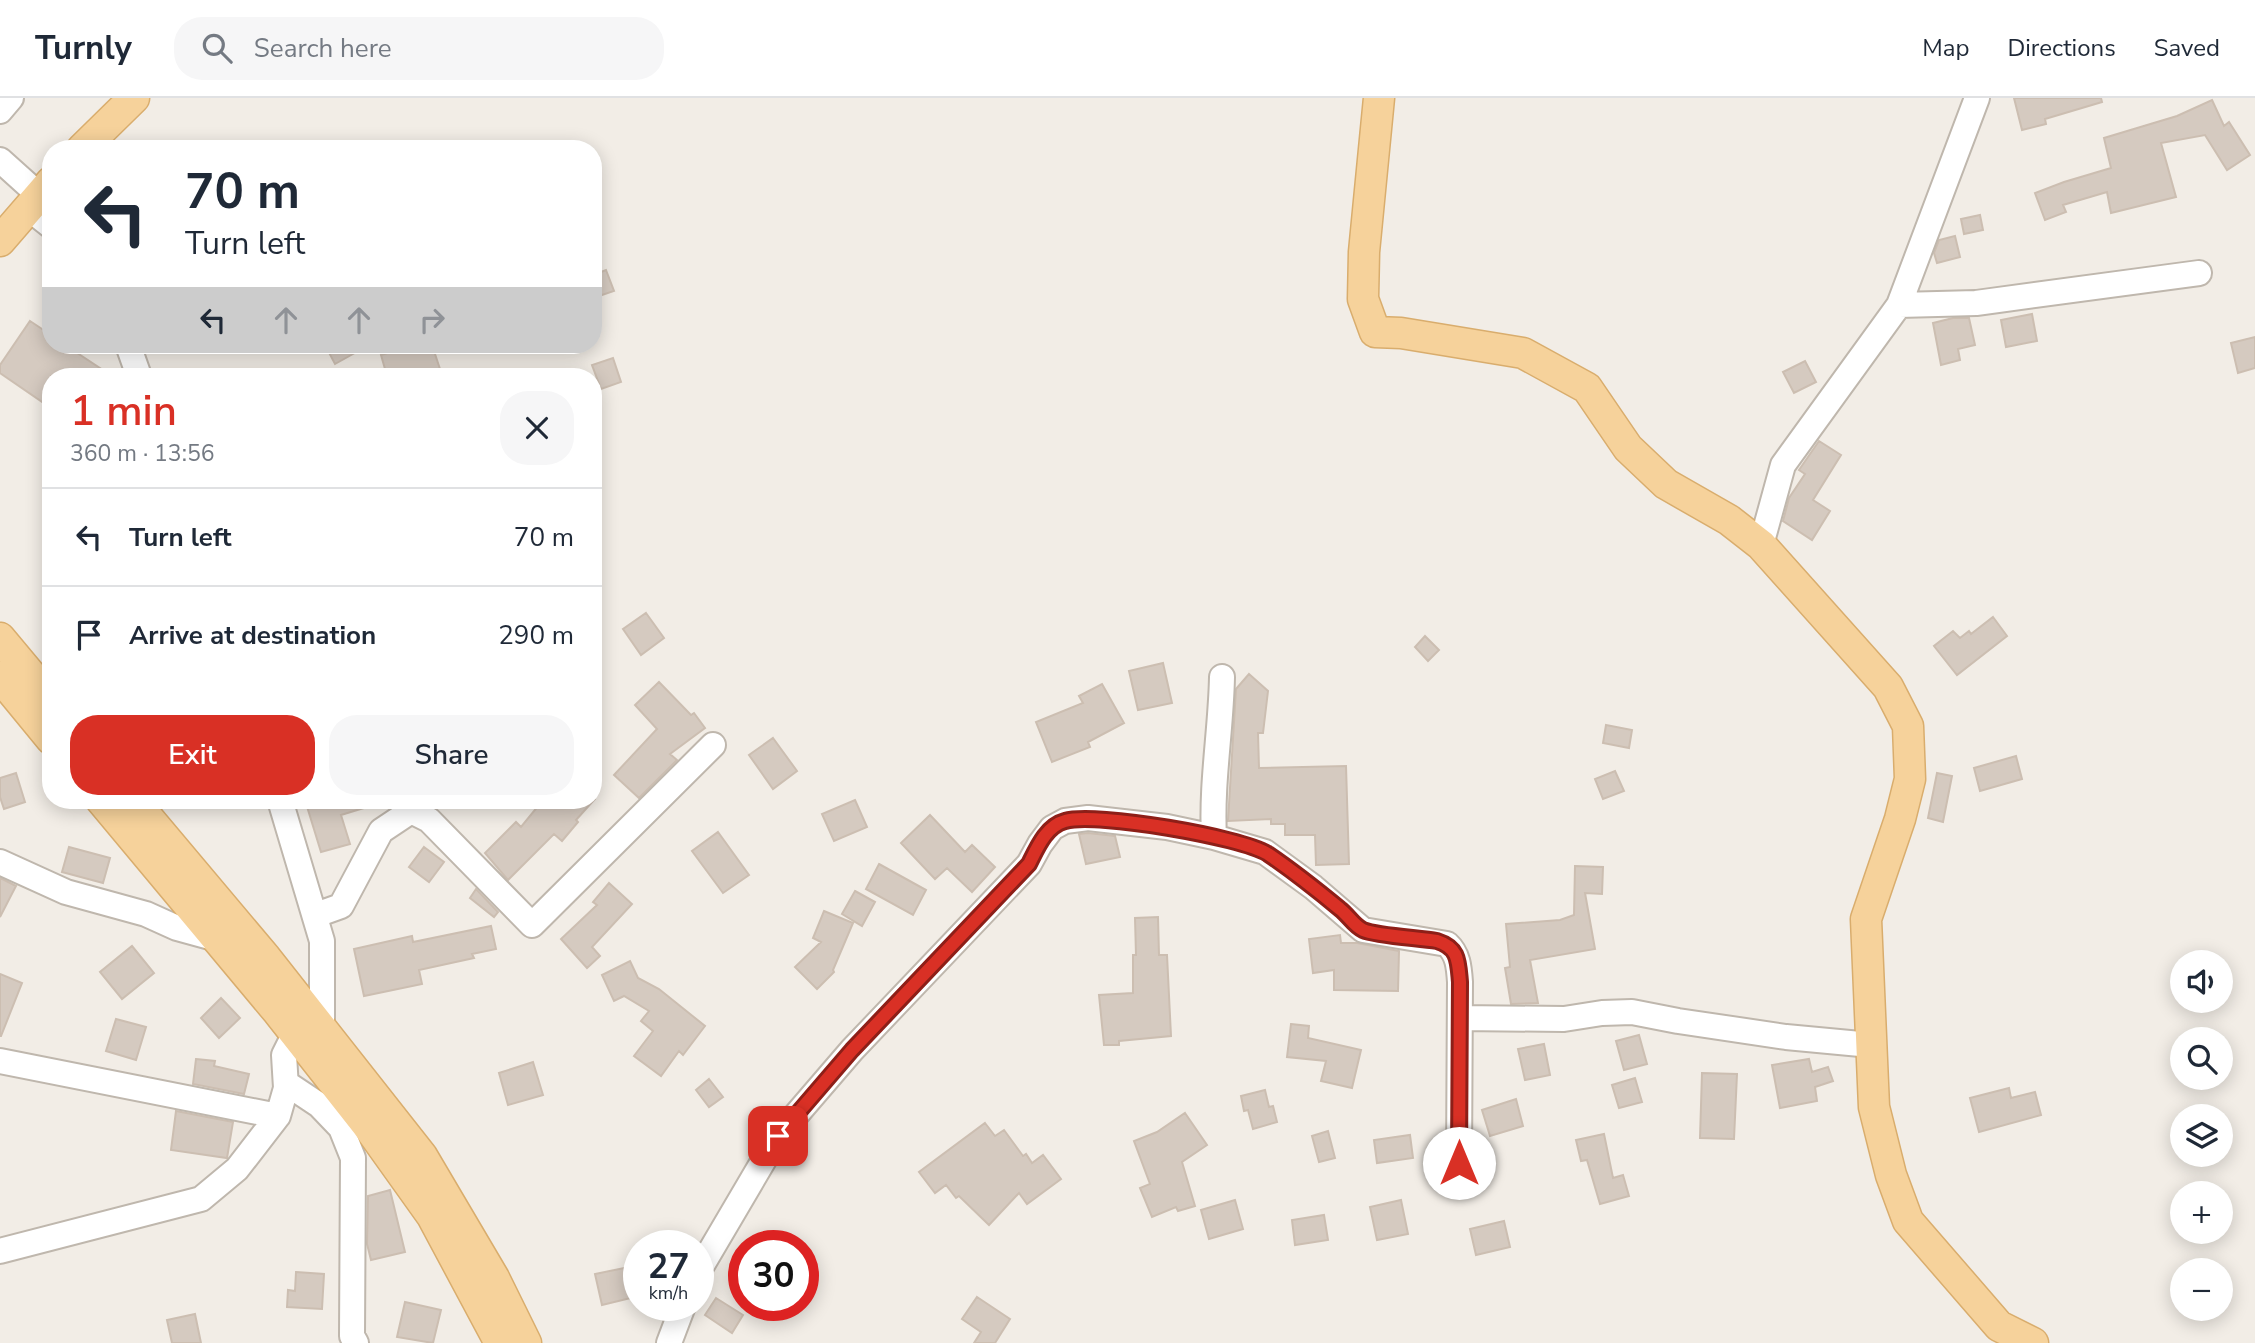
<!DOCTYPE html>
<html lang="en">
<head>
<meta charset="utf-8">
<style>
	body { margin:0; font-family:"Nunito Sans",sans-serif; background:#f6f6f7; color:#1f2937; height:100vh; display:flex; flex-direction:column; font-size:26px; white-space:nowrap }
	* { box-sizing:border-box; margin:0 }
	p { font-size:23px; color:#747a83 }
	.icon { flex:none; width:38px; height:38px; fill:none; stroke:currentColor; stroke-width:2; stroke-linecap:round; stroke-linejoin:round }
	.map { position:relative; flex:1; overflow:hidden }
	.drawer { position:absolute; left:42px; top:270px; width:560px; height:441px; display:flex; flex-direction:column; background:#fff; border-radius:28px; box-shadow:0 4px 18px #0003 }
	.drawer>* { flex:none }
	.top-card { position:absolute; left:42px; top:42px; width:560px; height:214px; border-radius:28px; box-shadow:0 4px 18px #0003; background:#fff; color:#1f2937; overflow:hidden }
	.controls { position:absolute; left:2170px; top:852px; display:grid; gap:14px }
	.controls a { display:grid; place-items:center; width:63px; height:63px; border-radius:50%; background:#fff; box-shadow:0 4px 18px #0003; font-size:35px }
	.speed { position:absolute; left:623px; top:1132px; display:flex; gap:14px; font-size:35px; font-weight:700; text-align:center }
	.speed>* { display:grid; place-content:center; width:91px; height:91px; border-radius:50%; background:#fff; box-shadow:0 4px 18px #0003; line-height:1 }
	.speed small { font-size:18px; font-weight:400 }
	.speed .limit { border:10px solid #d22; background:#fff; color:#111 }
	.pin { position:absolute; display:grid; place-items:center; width:60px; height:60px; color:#fff; margin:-30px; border-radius:14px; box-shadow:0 4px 10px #0006 }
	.me { position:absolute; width:77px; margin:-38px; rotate:0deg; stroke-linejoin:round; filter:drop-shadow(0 0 5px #0008) }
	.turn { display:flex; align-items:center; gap:24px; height:147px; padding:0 28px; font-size:32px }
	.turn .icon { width:91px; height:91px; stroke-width:2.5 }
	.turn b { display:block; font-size:49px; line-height:60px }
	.lanes { display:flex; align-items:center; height:66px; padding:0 28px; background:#0003; justify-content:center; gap:35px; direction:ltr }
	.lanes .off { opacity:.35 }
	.round { display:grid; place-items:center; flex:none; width:74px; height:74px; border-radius:28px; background:#f6f6f7 }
	.headline { display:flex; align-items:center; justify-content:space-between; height:119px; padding:0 28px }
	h1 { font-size:42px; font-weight:600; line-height:52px; color:#d93025 }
	.cta { display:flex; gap:14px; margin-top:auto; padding:14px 28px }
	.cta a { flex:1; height:80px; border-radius:28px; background:#d93025; color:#fff; font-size:28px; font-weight:600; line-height:80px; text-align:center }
	.cta a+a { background:#f6f6f7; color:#1f2937 }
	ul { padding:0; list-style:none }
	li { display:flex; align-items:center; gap:21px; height:98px; padding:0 28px; border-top:2px solid #e0e1e3 }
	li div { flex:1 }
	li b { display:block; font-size:26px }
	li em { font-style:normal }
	header { display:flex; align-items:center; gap:42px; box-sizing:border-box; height:98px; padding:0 35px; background:#fff; border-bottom:2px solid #e0e1e3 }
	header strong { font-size:33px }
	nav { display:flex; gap:38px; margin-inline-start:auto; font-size:24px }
	.search { width:490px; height:63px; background:#f6f6f7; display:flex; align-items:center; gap:18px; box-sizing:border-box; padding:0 24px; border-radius:28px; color:#747a83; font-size:26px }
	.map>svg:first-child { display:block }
	.building { fill:#d5cac0; stroke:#ccbeb1; stroke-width:2 }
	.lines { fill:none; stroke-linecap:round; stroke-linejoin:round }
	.minor-casing { stroke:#bfb7ad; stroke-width:28 }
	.major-casing { stroke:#d9ad6d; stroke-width:33 }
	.minor { stroke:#fff; stroke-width:24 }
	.major { stroke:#f6d29b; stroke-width:30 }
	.route-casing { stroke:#8d1f18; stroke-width:18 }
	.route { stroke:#d93025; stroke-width:12 }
</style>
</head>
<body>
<header>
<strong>Turnly</strong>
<div class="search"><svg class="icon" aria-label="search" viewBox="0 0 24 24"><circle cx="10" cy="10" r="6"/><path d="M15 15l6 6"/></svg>Search here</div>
<nav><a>Map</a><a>Directions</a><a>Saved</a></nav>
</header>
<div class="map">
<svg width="2255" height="1245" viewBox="0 0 2255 1245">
	<rect width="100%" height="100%" fill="#f2ede6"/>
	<path class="building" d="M2014,0H2101L2102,4L2045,21L2046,26L2022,32Z
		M2212,2L2224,28L2229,24L2250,57L2227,72L2205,37L2161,45L2176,99L2111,115L2107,94L2063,107L2066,114L2045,122L2035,95L2064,84L2111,70L2104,40L2177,18Z
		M1980,117L1983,132L1964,136L1961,121Z
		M1955,138L1960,159L1937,165L1934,155L1939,142Z
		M606,172L614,193L593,200V177Z
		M2032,216L2037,243L2006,249L2001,222Z
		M1953,220H1969L1975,247L1958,251L1960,262L1941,267L1933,225Z
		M30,223L51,237V247H65L112,278H51V310L0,275V267Z
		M2255,239V270L2238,275L2231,245Z
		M325,247H369L335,266Z
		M414,247H432L441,274L427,278H387L381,257Z
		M613,260L621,284L601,291L592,267Z
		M1805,263L1816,284L1794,295L1783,274Z
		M1819,343L1841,357L1813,402L1830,413L1812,442L1783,423L1789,400L1805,376L1799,372Z
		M646,515L664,540L641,557L623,531Z
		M1993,519L2007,538L1957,577L1934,548L1953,533L1960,540L1969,533L1971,536Z
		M1425,538L1439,552L1428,563L1415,549Z
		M1163,565L1172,605L1138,612L1129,573Z
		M1249,576L1268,593L1263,635H1258L1259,670L1346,668L1349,766L1316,767L1315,737H1285V726H1271V721L1228,723L1236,591Z
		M659,584L691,617L694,615L705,630L670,656L677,662L639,700L614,677L657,631L635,607Z
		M1102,586L1124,625L1088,644L1090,649L1052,664L1036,624L1083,605L1079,598Z
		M1606,627L1632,632L1629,650L1603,645Z
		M773,640L797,673L773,691L749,657Z
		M2016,658L2022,681L1980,693L1974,670Z
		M1615,673L1624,693L1603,701L1595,681Z
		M16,675L25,704L4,711L0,699V680Z
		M1937,675L1952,678L1943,724L1928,720Z
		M305,702H377V706L341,717L350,746L321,754Z
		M543,702H594L576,722L578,724L562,743L554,736L508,782L485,755L516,724L521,729Z
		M855,702L867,729L834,743L822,716Z
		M930,717L965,754L972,747L995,769L972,794L947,770L935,781L901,745Z
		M718,734L749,777L723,795L692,753Z
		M1088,735L1115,738L1120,759L1086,766L1079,736Z
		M69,749L110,760L103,785L62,774Z
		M424,749L444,764L429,784L409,769Z
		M879,766L926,792L913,817L866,791Z
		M1575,768L1603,769L1602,796L1585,795L1595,851L1530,862L1538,905L1511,906L1505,870L1510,869L1506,826L1560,822L1574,817Z
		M0,780L16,788L0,819Z
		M609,785L632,806L592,849L600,858L587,870L561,841L597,807L593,804Z
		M476,791L498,814L494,819L470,800Z
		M855,793L875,804L862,828L842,816Z
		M824,813L853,825L833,872L834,874L817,891L795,869L821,844L813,840Z
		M1158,819L1159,857H1167L1171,938L1119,943V947H1104L1099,897L1133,895V857H1136L1135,820Z
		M491,828L496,851L472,856L474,860L419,872L422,886L364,898L354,851L412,838L413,844Z
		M1340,837L1341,845H1357L1399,853L1398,893L1334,892V872L1313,875L1309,841Z
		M132,848L154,875L122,901L100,874Z
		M630,863L638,880L659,891L705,928L683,957L679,953L661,978L634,958L653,933L641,923L649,913L624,898L614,903L602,877Z
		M0,876L22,885L1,938H0Z
		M221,900L240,920L219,940L201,920Z
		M116,921L146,929L136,962L106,953Z
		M1291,926L1309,928L1308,940L1361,952L1352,990L1321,983L1326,963L1287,959Z
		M1639,937L1647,966L1624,972L1616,943Z
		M1544,946L1550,977L1525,982L1518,951Z
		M196,961L215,963L214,968L249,976L244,996L193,986Z
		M1809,961L1812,974L1828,969L1833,983L1815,989L1817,1003L1780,1010L1772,967Z
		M533,964L543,997L508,1007L499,975Z
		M1702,975L1737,976L1734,1041L1700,1040Z
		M1635,980L1642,1004L1619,1010L1612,987Z
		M709,981L723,999L709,1009L696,992Z
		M2009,990L2011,1000L2035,994L2041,1017L1979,1034L1970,1000Z
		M1265,992L1269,1009L1273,1008L1277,1024L1253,1031L1248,1012L1244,1013L1241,998Z
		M1516,1001L1523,1028L1490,1038L1482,1012Z
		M176,1013L233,1024L227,1060L171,1052Z
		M1185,1015L1207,1047L1182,1064L1195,1108L1178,1113L1176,1109L1152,1119L1140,1090L1150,1086L1134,1043L1157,1034Z
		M985,1025L995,1038L1004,1032L1023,1058L1026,1056L1032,1065L1043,1057L1061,1081L1027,1106L1019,1095L989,1127L959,1098L956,1100L946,1087L935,1095L919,1074Z
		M1328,1033L1335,1060L1319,1064L1312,1038Z
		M1604,1036L1613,1080L1623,1077L1629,1098L1600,1106L1587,1062L1581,1063L1576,1042Z
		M1410,1037L1413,1060L1377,1065L1374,1042Z
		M390,1092L405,1154L371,1162L367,1146L368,1098Z
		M1235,1102L1243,1131L1209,1141L1201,1112Z
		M1401,1102L1408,1136L1377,1142L1370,1109Z
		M1324,1117L1328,1142L1295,1147L1292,1122Z
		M1504,1123L1510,1149L1476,1157L1470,1131Z
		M639,1167V1198L602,1207L595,1176Z
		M296,1174L324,1176L322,1211L287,1209L288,1192L295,1193Z
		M977,1199L1010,1221L995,1245H974L981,1234L962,1221Z
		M716,1200L743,1217L732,1235L705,1217Z
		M405,1204L441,1212L433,1245L397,1239Z
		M195,1216L201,1245H172L167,1222Z"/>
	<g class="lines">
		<g class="minor-casing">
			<path id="minor" d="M0,13L11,0
				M0,62L39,97
				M27,109L51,128
				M1899,207L1976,205L2199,175
				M128,247L139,278
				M1761,447L1783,367L1899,207L1977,0
				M280,702L322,843V931
				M1214,739C1211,686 1221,632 1222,579
				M0,764L66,794L146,816L177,830L217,841
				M316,817L341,808L381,733L411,713L429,722L532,827L713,647
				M1460,920L1564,921L1602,915L1632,914L1678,923L1786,939L1871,947
				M0,963L278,1018
				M286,985L319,1007L341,1030L353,1060L352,1238L356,1245
				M0,1153L201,1101L237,1071L278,1018L286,990L284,957L295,935
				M698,1174L778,1038L852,952L1029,766L1040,746L1052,730L1065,723L1088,720L1167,729L1214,739L1265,754L1313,789L1363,832L1447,846C1458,856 1459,869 1460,884L1459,1065
				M669,1245L683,1208"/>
		</g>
		<g class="major-casing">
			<path id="major" d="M1379,0L1364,154L1363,201L1375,234L1401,235L1523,255L1587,290L1628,350L1666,386L1729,422L1761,447L1888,589L1908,628L1910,681L1900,721L1866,821L1874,1009L1891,1077L1908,1123L1999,1228L2033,1245
				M82,51L134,0
				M0,143L51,84
				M0,540L51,601
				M0,579L51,641
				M101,702L278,914L367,1027L432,1118L500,1245
				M133,702L266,860L422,1058L494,1180L526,1245"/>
		</g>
		<use href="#minor" class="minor"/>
		<use href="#major" class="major"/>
	</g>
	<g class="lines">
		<g class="route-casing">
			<path id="route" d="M778,1038L852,952L1029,766C1037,750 1046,728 1065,723C1096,714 1241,739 1268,756C1293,773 1317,792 1340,811C1348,817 1354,828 1363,832C1377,838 1420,840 1437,843C1459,850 1458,863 1460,884L1459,1065"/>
		</g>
		<use href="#route" class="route"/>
	</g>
</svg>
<div class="controls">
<a><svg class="icon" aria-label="sound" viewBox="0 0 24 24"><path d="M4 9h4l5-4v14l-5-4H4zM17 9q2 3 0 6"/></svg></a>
<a><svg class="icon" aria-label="search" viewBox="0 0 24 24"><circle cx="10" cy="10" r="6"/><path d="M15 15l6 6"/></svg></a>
<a><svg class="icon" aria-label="layers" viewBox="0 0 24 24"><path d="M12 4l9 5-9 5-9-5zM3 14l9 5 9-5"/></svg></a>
<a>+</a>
<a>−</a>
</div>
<div class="speed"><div>27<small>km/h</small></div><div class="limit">30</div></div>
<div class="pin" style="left:778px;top:1038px;background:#d93025"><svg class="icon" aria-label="arrive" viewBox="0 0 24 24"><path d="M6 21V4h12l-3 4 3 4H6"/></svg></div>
<svg class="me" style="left:1459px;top:1065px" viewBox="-20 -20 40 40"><circle r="19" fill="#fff"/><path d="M0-13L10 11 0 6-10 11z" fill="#d93025"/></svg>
<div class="top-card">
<div class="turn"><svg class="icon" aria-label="left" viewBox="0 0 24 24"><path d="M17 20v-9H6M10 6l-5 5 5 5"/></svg><div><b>70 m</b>Turn left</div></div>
<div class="lanes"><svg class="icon" aria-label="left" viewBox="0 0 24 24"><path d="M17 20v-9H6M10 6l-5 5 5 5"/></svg><svg class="icon off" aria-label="ahead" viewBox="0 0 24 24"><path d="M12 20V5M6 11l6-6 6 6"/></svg><svg class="icon off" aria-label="ahead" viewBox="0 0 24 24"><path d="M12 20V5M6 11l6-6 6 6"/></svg><svg class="icon off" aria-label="right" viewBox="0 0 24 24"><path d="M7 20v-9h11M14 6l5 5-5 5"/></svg></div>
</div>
<section class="drawer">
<div class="headline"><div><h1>1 min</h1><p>360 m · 13:56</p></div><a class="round"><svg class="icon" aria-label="close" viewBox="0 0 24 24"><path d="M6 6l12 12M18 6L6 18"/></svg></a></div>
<ul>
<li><svg class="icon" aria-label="left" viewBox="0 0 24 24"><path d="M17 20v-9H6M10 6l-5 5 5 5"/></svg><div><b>Turn left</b></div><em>70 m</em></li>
<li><svg class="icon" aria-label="arrive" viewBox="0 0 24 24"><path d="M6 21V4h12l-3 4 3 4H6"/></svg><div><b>Arrive at destination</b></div><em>290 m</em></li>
</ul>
<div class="cta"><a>Exit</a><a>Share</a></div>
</section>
</div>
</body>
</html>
